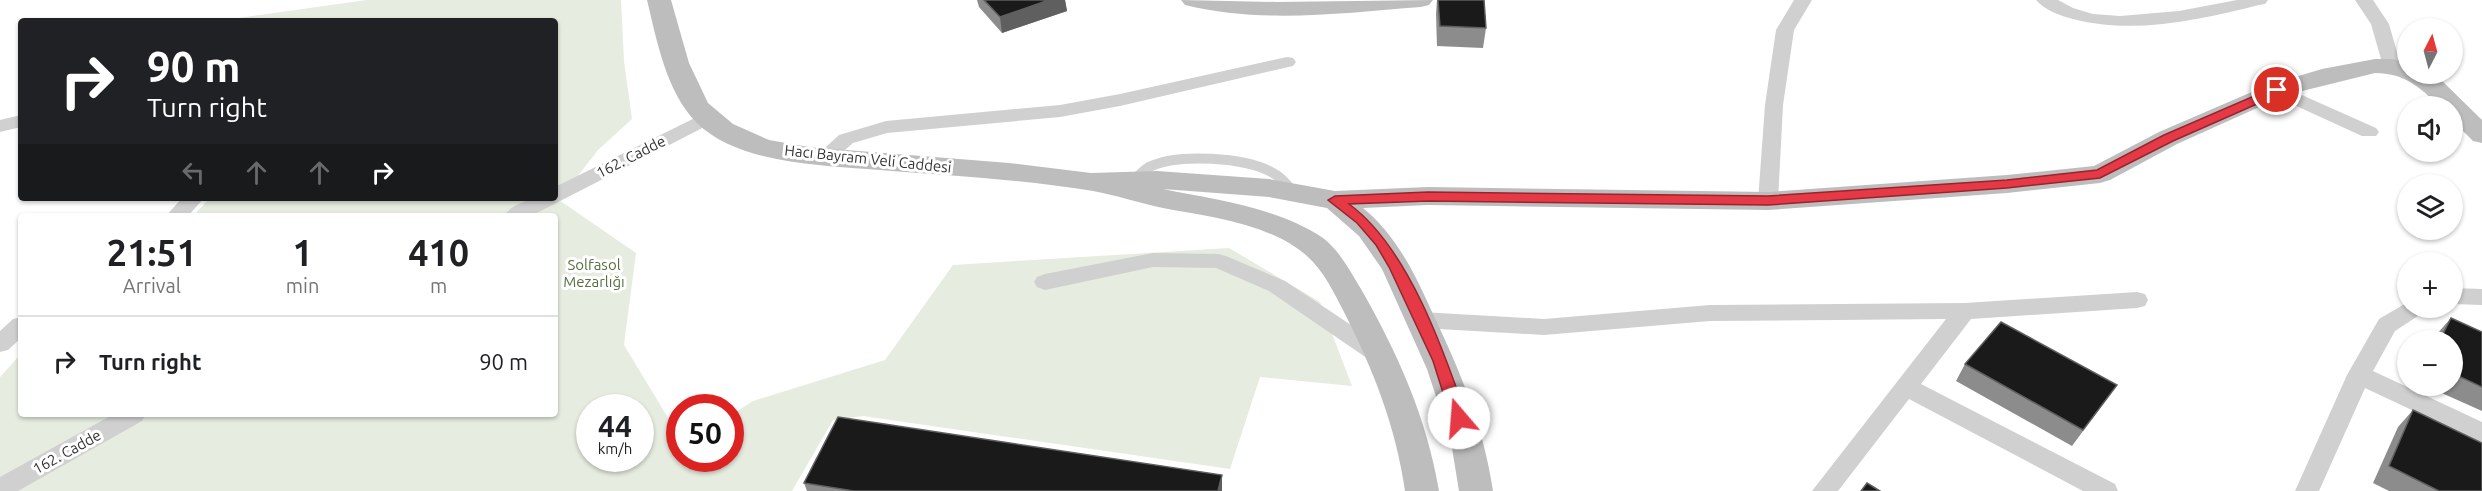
<!DOCTYPE html>
<html lang="en">
<head>
<meta charset="utf-8">
<style>
	body { margin:0; font-family:Ubuntu,sans-serif; background:#f6f6f6; color:#202124; height:100vh; display:flex; flex-direction:column; font-size:22px; white-space:nowrap }
	* { box-sizing:border-box; margin:0 }
	p { font-size:20px; color:#757577 }
	.icon { flex:none; width:33px; height:33px; fill:none; stroke:currentColor; stroke-width:2; stroke-linecap:round; stroke-linejoin:round }
	.map { position:relative; flex:1; overflow:hidden }
	.panel { position:absolute; left:18px; top:213px; width:540px; height:204px; display:flex; flex-direction:column; background:#fff; border-radius:6px; box-shadow:0 2px 4px #0004 }
	.panel>* { flex:none }
	.guide { position:absolute; left:18px; top:18px; width:540px; height:183px; border-radius:6px; box-shadow:0 2px 4px #0004; background:#202124; color:#fff; overflow:hidden }
	.needle { width:39px; rotate:6deg }
	.fabs { position:absolute; left:2397px; top:18px; display:grid; gap:12px }
	.fabs a { display:grid; place-items:center; width:66px; height:66px; border-radius:50%; background:#fff; box-shadow:0 2px 4px #0004; font-size:30px }
	.speed { position:absolute; left:576px; top:394px; display:flex; gap:12px; font-size:30px; font-weight:700; text-align:center }
	.speed>* { display:grid; place-content:center; width:78px; height:78px; border-radius:50%; background:#fff; box-shadow:0 2px 4px #0004; line-height:1 }
	.speed small { font-size:15px; font-weight:400 }
	.speed .limit { border:9px solid #d22; background:#fff; color:#111 }
	.pin { position:absolute; display:grid; place-items:center; width:51px; height:51px; color:#fff; margin:-26px; border:3px solid #fff; border-radius:50%; box-shadow:0 2px 6px #0007 }
	.me { position:absolute; width:66px; margin:-33px; rotate:342deg; stroke-linejoin:round; filter:drop-shadow(0 0 4px #0008) }
	.turn { display:flex; align-items:center; gap:21px; height:126px; padding:0 30px; font-size:27px }
	.turn .icon { width:78px; height:78px; stroke-width:2.5 }
	.turn b { display:block; font-size:42px; line-height:51px }
	.lanes { display:flex; align-items:center; height:57px; padding:0 30px; background:#0003; justify-content:center; gap:30px; direction:ltr }
	.lanes .off { opacity:.35 }
	.eta { display:flex; justify-content:space-evenly; align-items:center; height:102px; text-align:center }
	.eta b { font-size:36px; font-weight:600; line-height:42px }
	ul { padding:0; list-style:none }
	li { display:flex; align-items:center; gap:18px; height:90px; padding:0 30px; border-top:2px solid #e0e0e0 }
	li div { flex:1 }
	li b { display:block; font-size:22px }
	li em { font-style:normal }
	.map>svg:first-child { display:block }
	.green { fill:#e6ecdf; fill-rule:evenodd }
	.lines { fill:none; stroke-linecap:round; stroke-linejoin:round }
	.lane { stroke:#d0d0d0; stroke-width:10 }
	.street { fill:#d0d0d0; fill-rule:evenodd }
	.secondary { fill:#bdbdbd; fill-rule:evenodd }
	.wall { fill:#8c8c8c }
	.shaded-wall { fill:#5f5f5f }
	.building { fill:#1a1a1a; stroke:#5f5f5f; stroke-width:1.5 }
	.route { fill:#e63946; stroke:#96252e; stroke-width:1.5 }
	.labels { text-anchor:middle; stroke-width:6; stroke-linejoin:round; paint-order:stroke }
	.street-label { font-size:15px; fill:#333; stroke:#fff }
	.park-label { font-size:15px; fill:#56703f; stroke:#fff }
</style>
</head>
<body>
<div class="map">
<svg width="2482" height="491" viewBox="0 0 2482 491">
	<rect width="100%" height="100%" fill="#fff"/>
	<path class="green" d="M367,0H621L624,61L632,119L598,150L559,200L636,253L624,345L679,436L680,459H730L731,415L753,401L885,360L953,265L1229,248L1320,302L1352,386L1260,377L1230,469L863,416L833,420L792,491H0V377L21,354V414H555V216H193L210,198H555V21H217ZM590,408H640V459H590Z"/>
	<g class="lines">
		<path class="lane" d="M1135,179C1139,175 1144,170 1149,167C1177,153 1246,157 1273,173C1281,177 1287,184 1293,192"/>
		<path class="street" d="M1794,0H1812L1794,30L1783,105L1778,201L1775,206L1768,208L1761,206L1758,201L1765,105L1776,30Z
			M2036,0H2058L2073,8L2093,14L2120,16L2179,11L2237,0H2268L2265,4L2259,5C2198,20 2135,35 2073,19C2061,16 2044,10 2036,0Z
			M2355,0H2373L2389,24L2401,66L2398,70H2386L2383,66L2371,24Z
			M1287,57L1293,58L1296,62L1293,66L1120,106L1060,117L887,133L853,143L832,161L825,163L818,161L815,157L839,135L886,121L1060,105L1120,94Z
			M2277,84L2376,128L2379,132L2376,136H2362L2270,94L2268,90L2270,86Z
			M707,112L714,114L716,118L714,122L531,216H504C514,200 538,198 555,198V187Z
			M21,115V127L0,132V120Z
			M182,198H204L188,216H166Z
			M1153,253L1218,254L1226,256L1285,281L1390,351L1393,357L1390,363L1382,366L1374,363L1269,291L1216,268L1153,267L1045,290L1037,287L1034,282L1037,277L1045,274Z
			M2452,288L2482,289V305L2452,304Z
			M2137,292L2145,294L2148,300L2145,306L2137,308L1971,319L1921,384L2115,484L2118,491H2083L1909,399L1838,491H1812L1946,319L1710,321L1544,335L1421,328L1413,326L1410,320L1413,314L1421,312L1544,319L1710,305L1965,303Z
			M2408,302V308H2424L2421,314L2395,331L2373,371L2482,422V443L2365,388L2319,491H2295L2347,375L2379,319Z
			M21,317V338L8,350L0,352V331L13,319Z
			M114,414H146L142,421L18,491H0V477Z"/>
		<path class="secondary" d="M647,0H671L689,63L708,103L733,124L769,140L809,147L1009,163L1091,173L1157,171L1269,179L1335,191L1428,187L1768,192L2007,175L2094,166L2159,132L2268,85L2322,69L2375,59H2392L2408,63V74L2436,75L2482,120V143L2473,141L2452,120V106H2439C2420,87 2404,73 2375,73L2286,95L2177,144L2110,180L2100,183L2007,193L1768,210L1428,205L1363,208C1397,236 1415,274 1433,314C1460,371 1484,428 1493,491H1459L1451,442L1427,369L1382,269L1359,236L1327,208L1269,197L1163,189C1216,200 1277,207 1323,238C1340,251 1350,271 1361,289C1397,352 1427,418 1439,491H1405C1396,427 1373,369 1344,312C1334,293 1324,271 1307,256C1269,223 1210,217 1163,208C1139,203 1116,195 1093,191C1018,179 943,175 867,169C815,165 736,162 697,123C666,92 657,41 647,0Z
			M1181,0L1277,2L1433,0L1429,5L1421,7C1342,13 1263,24 1185,5Z"/>
	</g>
	<path class="wall" d="M977,0H1065L1067,11L1002,33L979,7Z
		M1437,0H1484L1486,28L1483,48L1437,46L1436,14Z
		M2451,318L2482,332V411L2426,386H2452V340H2433L2436,335Z
		M1965,364L2117,385L2072,446L1956,381Z
		M2413,410L2482,491H2389L2373,483L2398,427Z
		M804,483L1222,491H807Z"/>
	<path class="shaded-wall" d="M1049,0H1065L1067,11L1002,33L1000,17Z
		M1222,475V491H1218Z"/>
	<path class="building" d="M984,0H1049L1000,17Z
		M1438,0H1484L1486,28L1440,26Z
		M2451,318L2482,332V387L2452,373V340H2440Z
		M2001,322L2117,385L2083,430L1965,364Z
		M2413,410L2482,443V491H2439L2389,466Z
		M838,417L1222,475L1218,491H854L804,483Z
		M1867,483L1880,491H1861Z"/>
	<path class="route" d="M2277,86L2282,88V93L2173,141L2100,178L2007,188L1768,205L1428,201L1349,204C1408,247 1444,351 1467,418L1465,423H1454L1451,418L1433,361L1389,267L1376,245L1357,223L1328,200L1335,196L1428,192L1768,196L2007,180L2097,170L2164,135Z"/>
	<g class="labels">
		<g class="street-label">
			<text transform="translate(631 157) rotate(-27)" y="5">162. Cadde</text>
			<text transform="translate(868 159) rotate(6)" y="5">Hacı Bayram Veli Caddesi</text>
			<text transform="translate(67 452) rotate(-29)" y="5">162. Cadde</text>
		</g>
		<g class="park-label">
			<text x="594" y="270">Solfasol<tspan x="594" dy="17">Mezarlığı</tspan></text>
		</g>
	</g>
</svg>
<div class="fabs">
<a><svg class="needle" viewBox="-14 -14 28 28"><path d="M0-13l5 13h-10z" fill="#e53935"/><path d="M0 13l5-13h-10z" fill="#757577"/></svg></a>
<a><svg class="icon" aria-label="sound" viewBox="0 0 24 24"><path d="M4 9h4l5-4v14l-5-4H4zM17 9q2 3 0 6"/></svg></a>
<a><svg class="icon" aria-label="layers" viewBox="0 0 24 24"><path d="M12 4l9 5-9 5-9-5zM3 14l9 5 9-5"/></svg></a>
<a>+</a>
<a>−</a>
</div>
<div class="speed"><div>44<small>km/h</small></div><div class="limit">50</div></div>
<div class="pin" style="left:2277px;top:90px;background:#d93025"><svg class="icon" aria-label="arrive" viewBox="0 0 24 24"><path d="M6 21V4h12l-3 4 3 4H6"/></svg></div>
<svg class="me" style="left:1459px;top:418px" viewBox="-20 -20 40 40"><circle r="19" fill="#fff"/><path d="M0-13L10 11 0 6-10 11z" fill="#e63946"/></svg>
<div class="guide">
<div class="turn"><svg class="icon" aria-label="right" viewBox="0 0 24 24"><path d="M7 20v-9h11M14 6l5 5-5 5"/></svg><div><b>90 m</b>Turn right</div></div>
<div class="lanes"><svg class="icon off" aria-label="left" viewBox="0 0 24 24"><path d="M17 20v-9H6M10 6l-5 5 5 5"/></svg><svg class="icon off" aria-label="ahead" viewBox="0 0 24 24"><path d="M12 20V5M6 11l6-6 6 6"/></svg><svg class="icon off" aria-label="ahead" viewBox="0 0 24 24"><path d="M12 20V5M6 11l6-6 6 6"/></svg><svg class="icon" aria-label="right" viewBox="0 0 24 24"><path d="M7 20v-9h11M14 6l5 5-5 5"/></svg></div>
</div>
<section class="panel">
<div class="eta">
<div><b>21:51</b><p>Arrival</p></div>
<div><b>1</b><p>min</p></div>
<div><b>410</b><p>m</p></div>
</div>
<ul>
<li><svg class="icon" aria-label="right" viewBox="0 0 24 24"><path d="M7 20v-9h11M14 6l5 5-5 5"/></svg><div><b>Turn right</b></div><em>90 m</em></li>
</ul>
</section>
</div>
</body>
</html>
